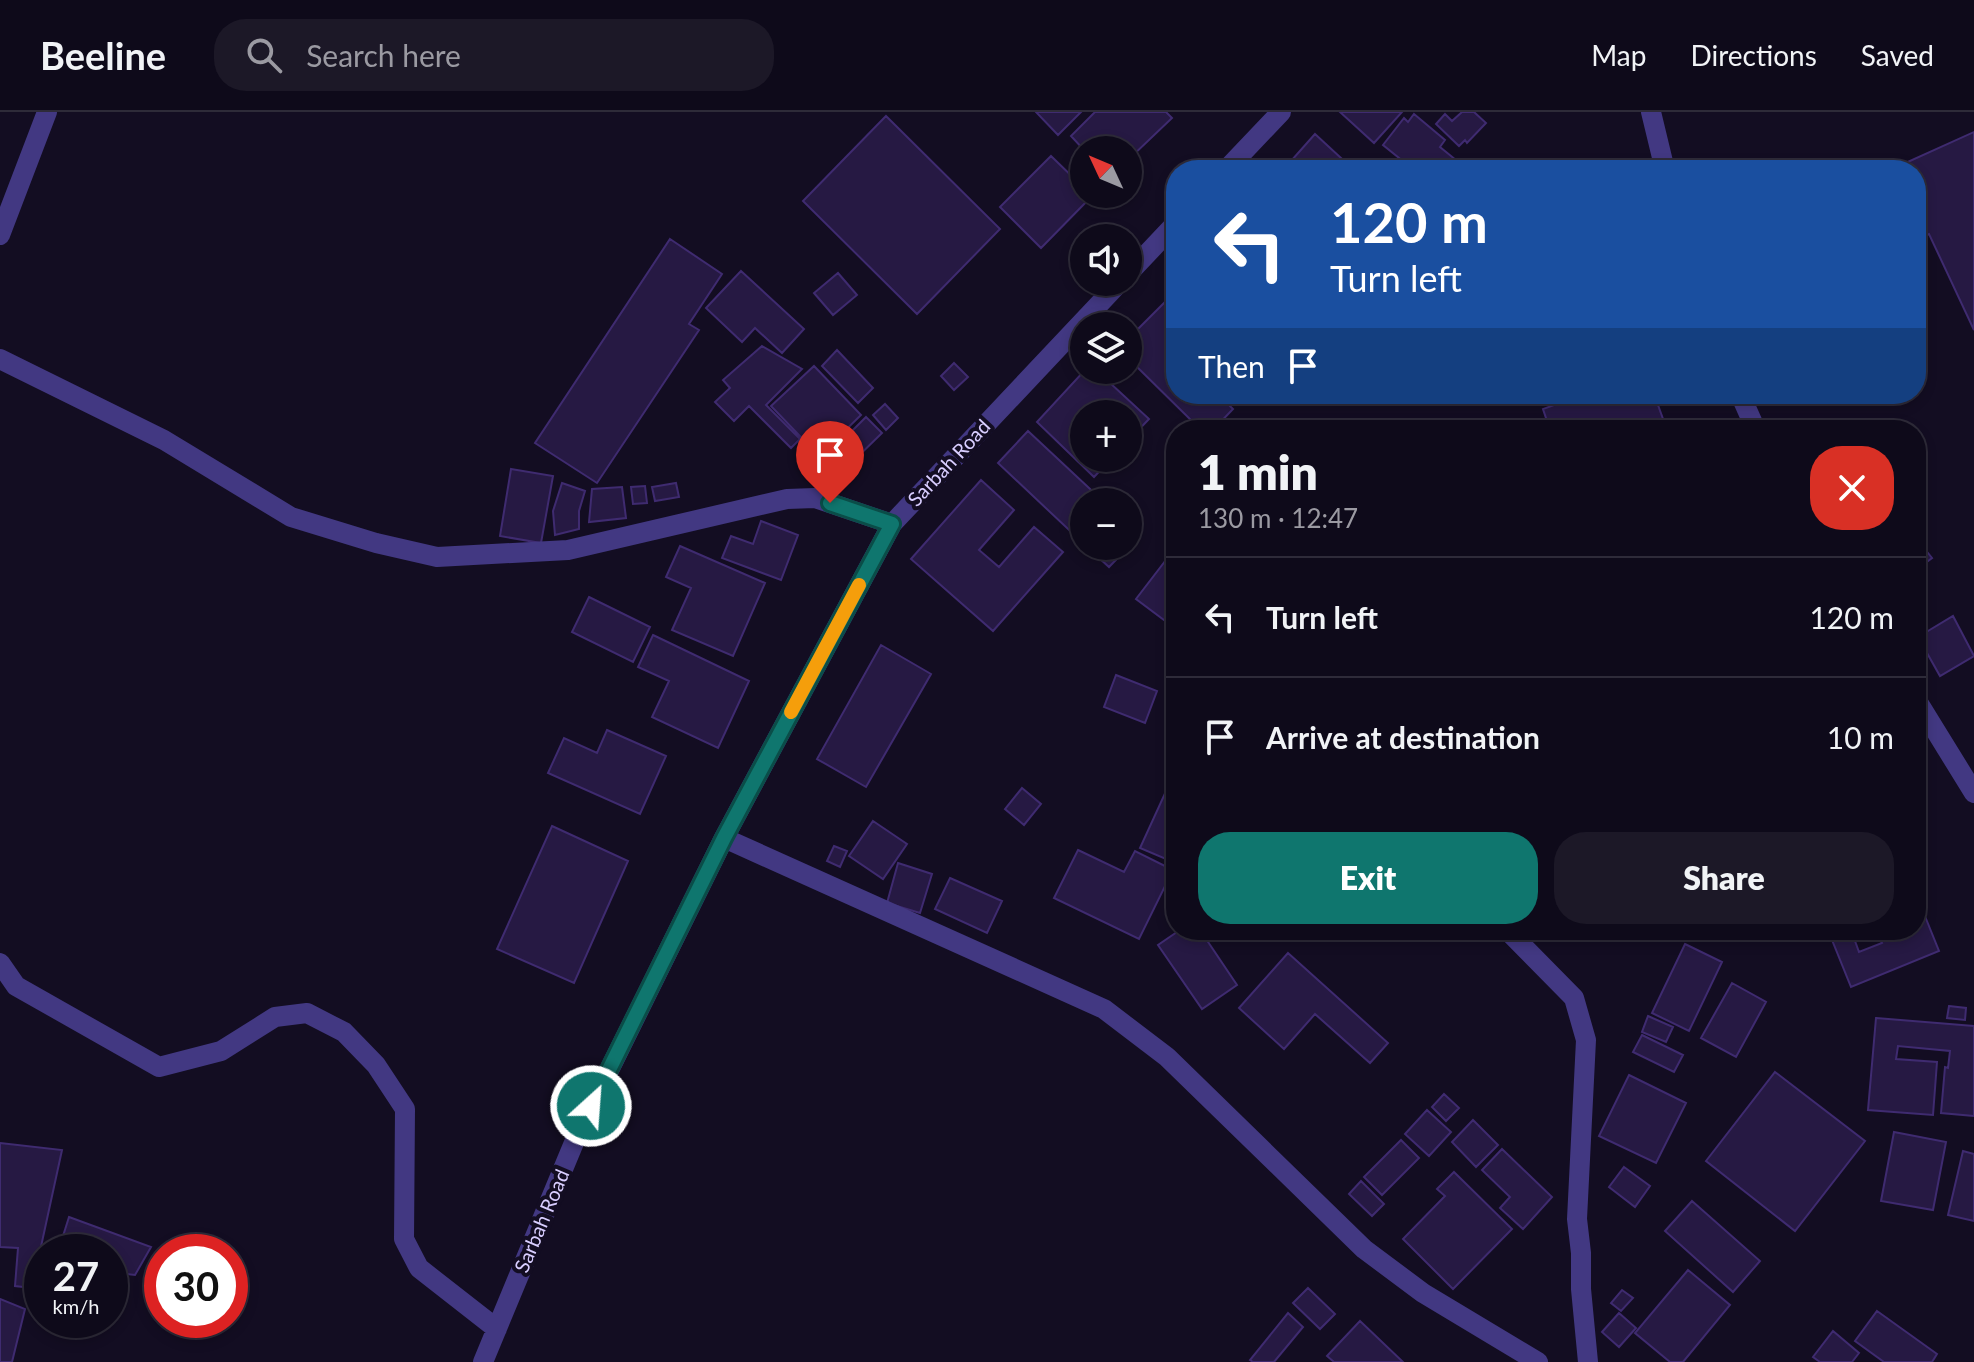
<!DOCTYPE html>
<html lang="en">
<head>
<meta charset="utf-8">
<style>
	body { margin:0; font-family:Lato,sans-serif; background:#1c1827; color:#f1f3f6; height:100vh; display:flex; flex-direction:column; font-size:30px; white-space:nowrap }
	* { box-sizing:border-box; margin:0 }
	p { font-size:26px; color:#9b9aa2 }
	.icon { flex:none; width:44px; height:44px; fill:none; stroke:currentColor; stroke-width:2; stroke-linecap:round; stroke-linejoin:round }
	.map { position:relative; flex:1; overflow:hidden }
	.details { position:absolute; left:1166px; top:308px; width:760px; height:520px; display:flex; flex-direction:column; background:#0e0a1a; border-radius:32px; box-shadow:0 4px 12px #0003,0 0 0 2px #2e2b39 }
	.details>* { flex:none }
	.banner { position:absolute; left:1166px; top:48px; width:760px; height:244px; border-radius:32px; box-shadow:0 4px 12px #0003,0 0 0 2px #2e2b39; background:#1a4fa0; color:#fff; overflow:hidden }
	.needle { width:52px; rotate:314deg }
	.tools { position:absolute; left:1070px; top:24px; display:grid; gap:16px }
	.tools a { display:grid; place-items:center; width:72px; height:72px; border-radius:50%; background:#0e0a1a; box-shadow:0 4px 12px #0003,0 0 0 2px #2e2b39; font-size:40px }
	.speed { position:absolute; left:24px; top:1122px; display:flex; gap:16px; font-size:40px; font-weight:700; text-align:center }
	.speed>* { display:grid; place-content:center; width:104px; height:104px; border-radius:50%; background:#0e0a1a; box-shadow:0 4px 12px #0003,0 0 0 2px #2e2b39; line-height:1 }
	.speed small { font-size:20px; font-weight:400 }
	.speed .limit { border:12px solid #d22; background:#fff; color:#111 }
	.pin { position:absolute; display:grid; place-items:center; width:68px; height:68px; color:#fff; margin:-82px -34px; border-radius:50% 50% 50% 0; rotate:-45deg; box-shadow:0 0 8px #0007 }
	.pin .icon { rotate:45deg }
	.me { position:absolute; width:88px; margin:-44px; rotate:26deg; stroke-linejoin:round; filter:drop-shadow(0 0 6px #0008) }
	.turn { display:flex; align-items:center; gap:28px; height:168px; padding:0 32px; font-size:36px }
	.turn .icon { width:104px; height:104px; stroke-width:2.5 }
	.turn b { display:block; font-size:56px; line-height:68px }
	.then { display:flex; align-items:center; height:76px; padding:0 32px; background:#0003; gap:16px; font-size:30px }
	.round { display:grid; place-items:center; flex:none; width:84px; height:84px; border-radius:32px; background:#1c1827 }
	.head { display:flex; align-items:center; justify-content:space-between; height:136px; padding:0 32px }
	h1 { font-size:48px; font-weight:800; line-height:60px }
	.primary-button { display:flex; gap:16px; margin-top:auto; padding:16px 32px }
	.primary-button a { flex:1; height:92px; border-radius:32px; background:#0f766e; color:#fff; font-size:32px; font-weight:800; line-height:92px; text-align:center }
	.primary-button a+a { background:#1c1827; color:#f1f3f6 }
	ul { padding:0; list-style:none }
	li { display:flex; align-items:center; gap:24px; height:120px; padding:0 32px; border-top:2px solid #2e2b39 }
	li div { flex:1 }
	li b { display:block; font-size:30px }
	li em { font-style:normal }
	header { display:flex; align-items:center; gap:48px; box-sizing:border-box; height:112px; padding:0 40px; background:#0e0a1a; border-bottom:2px solid #2e2b39 }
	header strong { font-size:38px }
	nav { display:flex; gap:44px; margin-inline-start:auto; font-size:28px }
	.search { width:560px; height:72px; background:#1c1827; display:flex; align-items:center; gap:20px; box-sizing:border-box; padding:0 28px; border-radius:32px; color:#9b9aa2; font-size:30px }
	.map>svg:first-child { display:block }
	.building { fill:#261943; stroke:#3f2b70; stroke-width:2 }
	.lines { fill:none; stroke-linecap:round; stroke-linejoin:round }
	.minor { stroke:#423882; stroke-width:20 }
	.route-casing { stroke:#0a4d48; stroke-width:20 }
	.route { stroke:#0f766e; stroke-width:14 }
	.slow { stroke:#f59e0b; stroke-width:14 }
	.labels { text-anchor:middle; stroke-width:8; stroke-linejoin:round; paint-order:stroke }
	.street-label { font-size:20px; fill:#d9ceff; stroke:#130d22 }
</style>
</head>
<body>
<header>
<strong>Beeline</strong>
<div class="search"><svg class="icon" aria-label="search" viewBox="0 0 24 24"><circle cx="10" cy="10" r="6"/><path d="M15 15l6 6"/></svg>Search here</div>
<nav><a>Map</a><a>Directions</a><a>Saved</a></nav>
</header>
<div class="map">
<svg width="1974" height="1250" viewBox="0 0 1974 1250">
	<rect width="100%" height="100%" fill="#130d22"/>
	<path class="building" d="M1036,0H1081L1058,23Z
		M1095,0H1166L1172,6L1128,48V38H1084L1071,24Z
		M1340,0H1402L1374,31Z
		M1462,0H1474L1486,11L1467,31L1465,28L1459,34L1436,12L1445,2L1452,9Z
		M1414,2L1445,28L1440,35L1456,48L1447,58H1414L1383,33L1404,6L1408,10Z
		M886,4L1000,117L917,202L803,89Z
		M1974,20V218L1929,122L1916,128V58H1890Z
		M1315,22L1354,58H1283Z
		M1051,44L1084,76V82L1092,84L1041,136L1000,95Z
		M670,127L722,162L689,212L699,218L597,371L535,331Z
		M741,159L804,217L782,241L755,216L742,230L706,196Z
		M838,161L857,183L833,203L814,181Z
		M1166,189L1176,199V282H1218L1233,297L1213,318H1201L1128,246V227Z
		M762,234L802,257L766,293L800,327L791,336L749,294L734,309L715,290L730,276L723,268Z
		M837,238L873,276L858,291L822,254Z
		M954,251L968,265L954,278L941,264Z
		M814,254L861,303L819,344L771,294Z
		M1085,258H1096L1149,307L1128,329V302H1084V346H1112L1094,365L1037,310Z
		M1584,282H1654L1667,318H1550L1543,297Z
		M885,292L898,306L886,318L873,303Z
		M866,305L882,321L844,358L828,343Z
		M1028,319L1104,390H1084V432L998,351Z
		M511,357L553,364L541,431L500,424Z
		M981,368L1014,398L979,438L999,455L1034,415L1063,440L993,519L911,447Z
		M562,371L585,379L579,399V417L555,423L553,399Z
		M676,371L679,385L655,389L652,375Z
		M645,374L647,391L633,392L631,375Z
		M622,375L626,406L589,410L592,377Z
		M761,409L798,423L781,468L722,446L731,424L753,432Z
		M1128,412L1140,423L1109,455L1086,434H1128Z
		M1916,426L1932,446L1916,458Z
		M680,434L765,471L733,544L672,518L691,476L666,465Z
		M1176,435V517L1136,487Z
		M589,485L650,515L633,550L572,520Z
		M1953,504L1974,544L1940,564L1918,525Z
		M653,523L749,569L718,636L652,605L669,569L638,555Z
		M881,533L931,562L866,675L817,647Z
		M1116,563L1157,579L1145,611L1104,595Z
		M607,618L666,644L640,702L548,661L564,626L597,641Z
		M1022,676L1041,692L1024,713L1005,697Z
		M1167,677L1176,681V744L1173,750L1140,736Z
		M873,709L907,732L883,767L849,744Z
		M552,714L628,749L574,871L497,837Z
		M834,734L847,739L840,755L827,749Z
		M1078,738L1124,760L1135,739L1173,758L1139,827L1054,786Z
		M898,751L932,762L920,801L887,791Z
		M950,766L1002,789L987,821L935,797Z
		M1916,782L1939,839L1851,875L1828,818H1851L1859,840L1882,831L1876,818H1916Z
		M1180,818H1200L1237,873L1202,897L1158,833Z
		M1685,832L1722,850L1689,919L1652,901Z
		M1288,841L1388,931L1370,951L1315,902L1284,937L1239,896Z
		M1732,871L1766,890L1736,945L1701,926Z
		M1949,894L1966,896L1965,908L1947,906Z
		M1648,904L1673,915L1666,930L1642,920Z
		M1876,906L1974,914V1004L1941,1001L1945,955L1948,956L1950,939L1898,934L1896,947L1937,950L1933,1003L1868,998Z
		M1642,923L1683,943L1674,960L1633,940Z
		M1775,960L1865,1029L1795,1119L1706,1049Z
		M1629,963L1686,991L1656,1051L1599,1024Z
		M1444,982L1459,996L1446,1009L1432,995Z
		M1427,998L1451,1020L1429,1044L1405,1022Z
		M1473,1008L1498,1033L1476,1055L1452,1030Z
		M1894,1020L1946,1030L1933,1098L1881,1089Z
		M1401,1028L1419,1046L1382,1083L1364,1065Z
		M0,1031L62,1038L32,1176L15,1174L18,1136L0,1135Z
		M1502,1037L1552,1085L1523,1117L1500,1096L1510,1085L1482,1058Z
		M1963,1039L1974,1042V1109L1948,1103Z
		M1624,1055L1650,1074L1635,1095L1609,1075Z
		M1454,1060L1512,1117L1453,1177L1403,1127L1445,1084L1437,1077Z
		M1361,1069L1384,1092L1372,1104L1349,1082Z
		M1692,1089L1760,1149L1733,1180L1665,1119Z
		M69,1105L151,1135L135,1163L110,1160V1140H58Z
		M1688,1158L1730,1193L1683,1250H1670L1635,1221Z
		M1308,1176L1335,1202L1320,1217L1293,1191Z
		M1622,1178L1633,1186L1621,1199L1611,1191Z
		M0,1187L25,1197L12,1250H0Z
		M1877,1199L1937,1242L1932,1250H1884L1855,1229Z
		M1288,1201L1303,1215L1274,1250H1253L1250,1248Z
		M1619,1201L1636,1216L1619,1235L1602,1220Z
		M1360,1209L1403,1250H1334L1327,1244Z
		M1833,1219L1859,1241L1852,1250H1820L1813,1245Z"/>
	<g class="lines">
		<path class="minor" d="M1651,0L1665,58
			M1226,58L1281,0
			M0,123L47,0
			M1128,162L1176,111
			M0,247L164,328L291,405L376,431L437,445L568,438L787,387L815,386L892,412
			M1740,282L1756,318
			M1916,587L1974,681
			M724,726L1104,897L1167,945L1364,1137L1423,1181L1538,1250
			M1507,818L1574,886L1586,928L1577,1107L1581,1141V1177L1588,1250
			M0,851L16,874L159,955L221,939L275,905L307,901L344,920L376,953L405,997L404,1127L419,1156L497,1217
			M483,1250L578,1021L724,726L892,412L1120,170"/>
	</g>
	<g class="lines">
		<g class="route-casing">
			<path id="route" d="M591,994L724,726L892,412L830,391"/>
		</g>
		<use href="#route" class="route"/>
		<path class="slow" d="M791,600L859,473"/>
	</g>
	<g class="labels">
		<g class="street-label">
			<text transform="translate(949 351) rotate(-47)" y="7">Sarbah Road</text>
			<text transform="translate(542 1109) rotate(-67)" y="7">Sarbah Road</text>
		</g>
	</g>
</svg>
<div class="tools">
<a><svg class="needle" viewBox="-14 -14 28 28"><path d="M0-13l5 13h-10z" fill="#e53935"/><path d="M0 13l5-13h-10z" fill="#9b9aa2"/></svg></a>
<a><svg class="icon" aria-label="sound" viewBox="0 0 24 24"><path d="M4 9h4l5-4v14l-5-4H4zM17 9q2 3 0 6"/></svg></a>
<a><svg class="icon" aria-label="layers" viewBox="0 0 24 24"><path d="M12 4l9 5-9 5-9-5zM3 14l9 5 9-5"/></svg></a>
<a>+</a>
<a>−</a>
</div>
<div class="speed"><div>27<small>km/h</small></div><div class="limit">30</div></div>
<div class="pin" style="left:830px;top:391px;background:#d93025"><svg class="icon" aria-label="arrive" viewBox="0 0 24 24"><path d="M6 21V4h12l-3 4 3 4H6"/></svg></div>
<svg class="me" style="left:591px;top:994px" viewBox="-20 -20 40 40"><circle r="17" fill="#0f766e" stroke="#fff" stroke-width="3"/><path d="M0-11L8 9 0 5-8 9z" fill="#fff"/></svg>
<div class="banner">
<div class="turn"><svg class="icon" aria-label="left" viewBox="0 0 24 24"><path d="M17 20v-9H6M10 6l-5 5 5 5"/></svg><div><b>120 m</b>Turn left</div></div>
<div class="then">Then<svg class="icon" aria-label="arrive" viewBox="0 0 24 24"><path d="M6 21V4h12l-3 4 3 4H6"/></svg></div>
</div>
<section class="details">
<div class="head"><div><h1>1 min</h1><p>130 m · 12:47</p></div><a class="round" style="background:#d93025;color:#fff"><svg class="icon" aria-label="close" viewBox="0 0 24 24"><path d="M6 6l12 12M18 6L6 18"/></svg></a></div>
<ul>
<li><svg class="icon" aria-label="left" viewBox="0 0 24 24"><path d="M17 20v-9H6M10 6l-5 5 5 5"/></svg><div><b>Turn left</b></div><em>120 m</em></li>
<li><svg class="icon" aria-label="arrive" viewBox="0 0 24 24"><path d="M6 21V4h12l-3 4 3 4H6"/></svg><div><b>Arrive at destination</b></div><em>10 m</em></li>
</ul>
<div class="primary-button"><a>Exit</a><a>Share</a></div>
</section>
</div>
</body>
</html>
